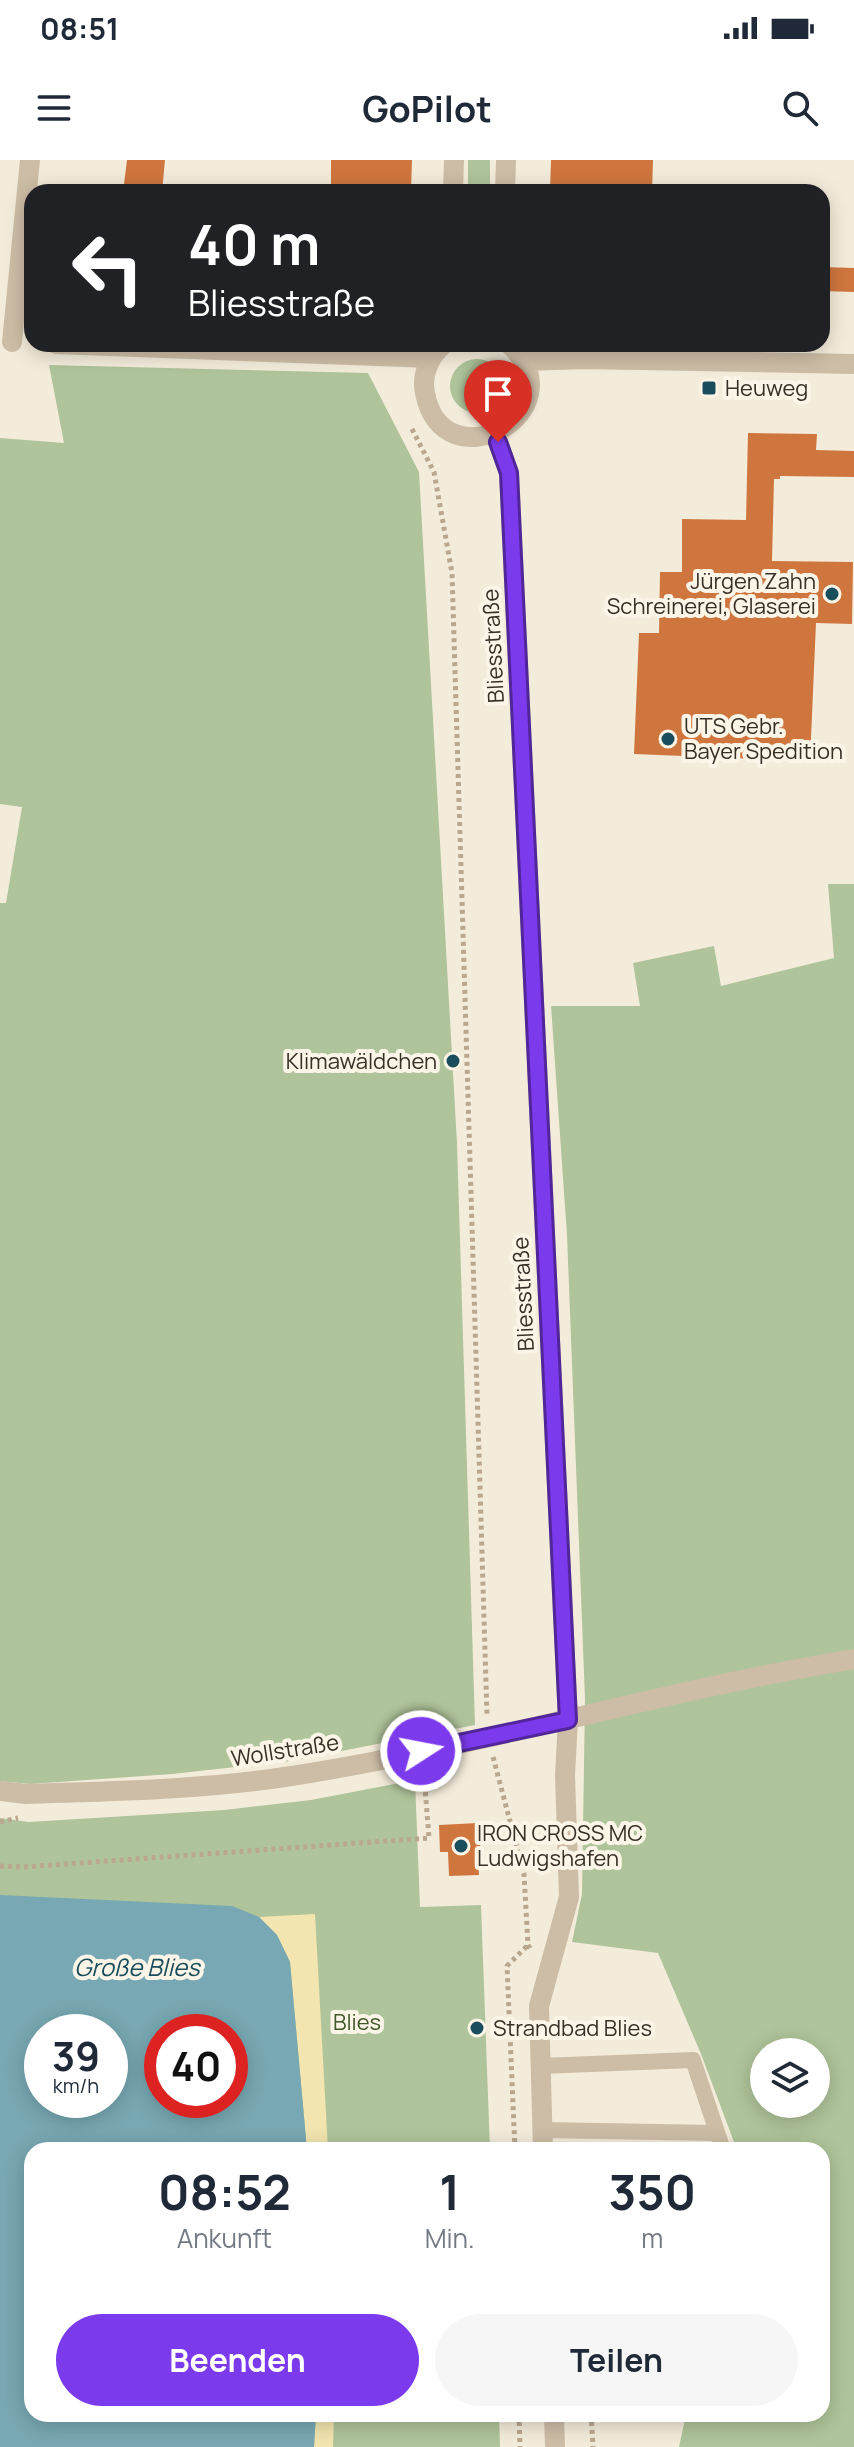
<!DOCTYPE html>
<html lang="de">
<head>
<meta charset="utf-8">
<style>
	body { margin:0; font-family:Manrope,sans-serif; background:#f6f6f7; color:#1f2937; height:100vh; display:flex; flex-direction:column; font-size:30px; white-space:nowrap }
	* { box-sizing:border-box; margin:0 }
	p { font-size:26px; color:#747a83 }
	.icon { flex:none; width:44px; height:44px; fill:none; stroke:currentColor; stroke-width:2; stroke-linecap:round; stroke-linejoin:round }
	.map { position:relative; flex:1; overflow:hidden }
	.side { position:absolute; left:24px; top:1982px; width:806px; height:280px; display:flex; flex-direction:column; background:#fff; border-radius:24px; box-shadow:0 4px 20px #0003 }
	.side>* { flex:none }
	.guide { position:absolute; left:24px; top:24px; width:806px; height:168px; border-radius:24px; box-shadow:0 4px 20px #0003; background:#202124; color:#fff; overflow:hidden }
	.tools { position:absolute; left:750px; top:1878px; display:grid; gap:16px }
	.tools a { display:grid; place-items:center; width:80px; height:80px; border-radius:50%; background:#fff; box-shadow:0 4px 20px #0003; font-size:40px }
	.speed { position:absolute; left:24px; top:1854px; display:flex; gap:16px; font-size:40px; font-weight:700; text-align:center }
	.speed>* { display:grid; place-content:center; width:104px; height:104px; border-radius:50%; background:#fff; box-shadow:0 4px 20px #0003; line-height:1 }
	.speed small { font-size:20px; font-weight:400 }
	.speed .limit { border:12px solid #d22; background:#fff; color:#111 }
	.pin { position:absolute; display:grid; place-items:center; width:68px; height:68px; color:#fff; margin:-82px -34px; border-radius:50% 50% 50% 0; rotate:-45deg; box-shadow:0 0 8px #0007 }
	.pin .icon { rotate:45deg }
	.me { position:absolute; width:88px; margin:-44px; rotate:79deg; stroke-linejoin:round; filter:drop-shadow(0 0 6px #0008) }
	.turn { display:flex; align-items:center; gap:28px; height:168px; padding:0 32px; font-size:36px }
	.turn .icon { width:104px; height:104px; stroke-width:2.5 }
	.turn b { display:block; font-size:56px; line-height:68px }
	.eta { display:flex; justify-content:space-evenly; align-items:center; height:136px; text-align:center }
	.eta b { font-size:48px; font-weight:700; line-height:56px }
	.action { display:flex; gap:16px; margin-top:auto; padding:16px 32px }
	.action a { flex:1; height:92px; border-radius:48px; background:#7c3aed; color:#fff; font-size:32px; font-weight:700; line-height:92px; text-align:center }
	.action a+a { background:#f6f6f7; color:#1f2937 }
	.status { display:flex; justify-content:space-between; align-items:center; height:56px; padding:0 40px; background:#fff; direction:ltr }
	.status svg { height:22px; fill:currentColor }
	header { display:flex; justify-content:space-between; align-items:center; height:104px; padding:0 32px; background:#fff; font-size:36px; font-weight:700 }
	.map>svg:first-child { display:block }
	.green { fill:#afc49a; fill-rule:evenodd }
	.sand { fill:#f2e5af }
	.water { fill:#78a8b3; fill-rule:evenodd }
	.building { fill:#cf763e }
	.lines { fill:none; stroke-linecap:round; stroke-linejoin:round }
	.path { stroke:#b9a790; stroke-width:5; stroke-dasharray:4 4; stroke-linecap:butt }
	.service { stroke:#cdbda6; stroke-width:16 }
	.minor { stroke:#cdbda6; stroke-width:20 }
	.tertiary { stroke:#cdbda6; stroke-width:20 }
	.route-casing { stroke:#51269a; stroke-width:20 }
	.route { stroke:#7c3aed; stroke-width:14 }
	.poi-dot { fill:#1a4e5d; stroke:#fbf5e8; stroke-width:3 }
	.labels { text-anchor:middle; stroke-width:8; stroke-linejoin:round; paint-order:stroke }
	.poi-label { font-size:22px; fill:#382f27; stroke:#fbf5e8; text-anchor:start }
	.street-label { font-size:22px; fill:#382f27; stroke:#fbf5e8 }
	.park-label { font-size:22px; fill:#405829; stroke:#fbf5e8 }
	.water-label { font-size:24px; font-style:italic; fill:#1a4e5d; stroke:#fbf5e8 }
</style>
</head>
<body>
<div class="status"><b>08:51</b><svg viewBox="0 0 49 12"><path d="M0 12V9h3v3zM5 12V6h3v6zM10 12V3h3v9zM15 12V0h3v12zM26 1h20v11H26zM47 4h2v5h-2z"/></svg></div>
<header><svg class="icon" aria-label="menu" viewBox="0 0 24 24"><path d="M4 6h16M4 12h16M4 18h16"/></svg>GoPilot<svg class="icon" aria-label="search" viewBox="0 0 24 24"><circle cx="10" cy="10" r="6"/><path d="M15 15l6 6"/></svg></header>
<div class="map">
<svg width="854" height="2287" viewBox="0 0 854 2287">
	<rect width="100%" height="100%" fill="#f4ecdb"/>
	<path class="green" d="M468,0H490V32H468Z
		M450 226a27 27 0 1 1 54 0a27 27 0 1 1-54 0Z
		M49,205L368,213L419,312L457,983L475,1565L290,1601L172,1614L30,1624L0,1621V743H6L22,647L0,644V278L64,283Z
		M828,724H854V2287H679L686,2254H822V1990H737L701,1894L658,1793L572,1782L582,1734L585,1539L567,1075L551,846H640L633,803L714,786L721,826L834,798ZM764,1892H816V1944H764Z
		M415,1620L420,1747L481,1745L490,1990H32V2254H499L500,2287H0V1658L29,1662L224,1650L311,1640ZM42,1872H110V1940H42ZM162,1872H230V1940H162Z"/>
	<path class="sand" d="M315,1754L328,1990H307L290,1802L277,1775L259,1757Z
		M316,2254H334L333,2287H314Z"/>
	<path class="water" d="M0,1735L232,1746L259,1757L277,1775L290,1802L307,1990H32V2254H316L314,2287H0ZM42,1872H110V1940H42ZM162,1872H230V1940H162Z"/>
	<path class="building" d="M127,0H165L162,32H123Z
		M331,0H412L411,31L331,30Z
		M551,0H653L652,32L550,30Z
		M822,107L854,108V132L822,131Z
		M748,273L817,274L816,290L854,291V317L780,316V319H774L772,401L853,402L852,464L816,463L810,601L634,594L639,473H659L660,412H682V359L746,360Z
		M478,1663L482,1701H478L479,1715L449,1716L448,1692H440L439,1665Z"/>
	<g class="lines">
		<path class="path" d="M412,269L434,312L452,413L487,1556
			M493,1597L524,1714L528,1785L531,1790
			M0,1662L18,1658
			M0,1706L24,1707L429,1678L424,1615
			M515,1990L507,1806L528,1785
			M519,2254L520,2287
			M591,2254L593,2287"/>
		<path class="service" d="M540,1906L693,1900L723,1990
			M542,1970L717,1973"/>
		<path class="minor" d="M453,32L454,0
			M505,32L506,0
			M12,182L30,0
			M56,184L431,198
			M444,184C430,196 421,214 425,233C442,326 582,253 509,184
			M524,201L584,199L854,204
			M495,274L509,313L568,1560L565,1615L569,1737L539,1846L543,1990
			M554,2254L555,2287"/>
		<path class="tertiary" d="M0,1631L26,1634C112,1631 199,1630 285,1617C477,1588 663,1530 854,1499"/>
	</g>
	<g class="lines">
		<g class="route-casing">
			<path id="route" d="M421,1591L568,1560L509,313L498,282"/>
		</g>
		<use href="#route" class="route"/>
	</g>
	<g class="poi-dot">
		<rect x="701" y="220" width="16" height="16" rx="4"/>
		<circle cx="832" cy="434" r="8"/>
		<circle cx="668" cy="579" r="8"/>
		<circle cx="453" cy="901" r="8"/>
		<circle cx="461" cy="1686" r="8"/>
		<circle cx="477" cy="1868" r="8"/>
	</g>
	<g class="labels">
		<g class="poi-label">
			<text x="725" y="236">Heuweg</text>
			<text x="816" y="429" text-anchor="end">Jürgen Zahn<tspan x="816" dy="25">Schreinerei, Glaserei</tspan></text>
			<text x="684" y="574">UTS Gebr.<tspan x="684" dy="25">Bayer Spedition</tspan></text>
			<text x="437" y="909" text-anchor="end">Klimawäldchen</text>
			<text x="477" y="1681">IRON CROSS MC<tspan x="477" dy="25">Ludwigshafen</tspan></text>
			<text x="493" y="1876">Strandbad Blies</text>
		</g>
		<g class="street-label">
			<text transform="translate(493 486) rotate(-93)" y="8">Bliesstraße</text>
			<text transform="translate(523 1134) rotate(-93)" y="8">Bliesstraße</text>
			<text transform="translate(285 1590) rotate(-9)" y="8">Wollstraße</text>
		</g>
		<g class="park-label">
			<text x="357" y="1870">Blies</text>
		</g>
		<g class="water-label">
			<text x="137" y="1816">Große Blies</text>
		</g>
	</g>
</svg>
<div class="tools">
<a><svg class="icon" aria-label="layers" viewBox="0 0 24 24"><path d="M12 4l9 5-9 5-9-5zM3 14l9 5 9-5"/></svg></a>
</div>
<div class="speed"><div>39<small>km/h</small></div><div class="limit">40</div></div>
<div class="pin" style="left:498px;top:282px;background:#d93025"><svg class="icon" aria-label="arrive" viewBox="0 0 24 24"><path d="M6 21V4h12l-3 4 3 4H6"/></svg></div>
<svg class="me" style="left:421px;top:1591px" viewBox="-20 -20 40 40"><circle r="17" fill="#7c3aed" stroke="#fff" stroke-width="3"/><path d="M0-11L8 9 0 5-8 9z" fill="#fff"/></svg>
<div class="guide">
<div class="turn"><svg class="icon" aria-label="left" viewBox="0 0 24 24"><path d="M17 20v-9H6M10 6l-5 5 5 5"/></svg><div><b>40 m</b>Bliesstraße</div></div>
</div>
<section class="side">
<div class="eta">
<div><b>08:52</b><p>Ankunft</p></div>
<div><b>1</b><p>Min.</p></div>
<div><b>350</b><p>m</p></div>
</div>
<div class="action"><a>Beenden</a><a>Teilen</a></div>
</section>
</div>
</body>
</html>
